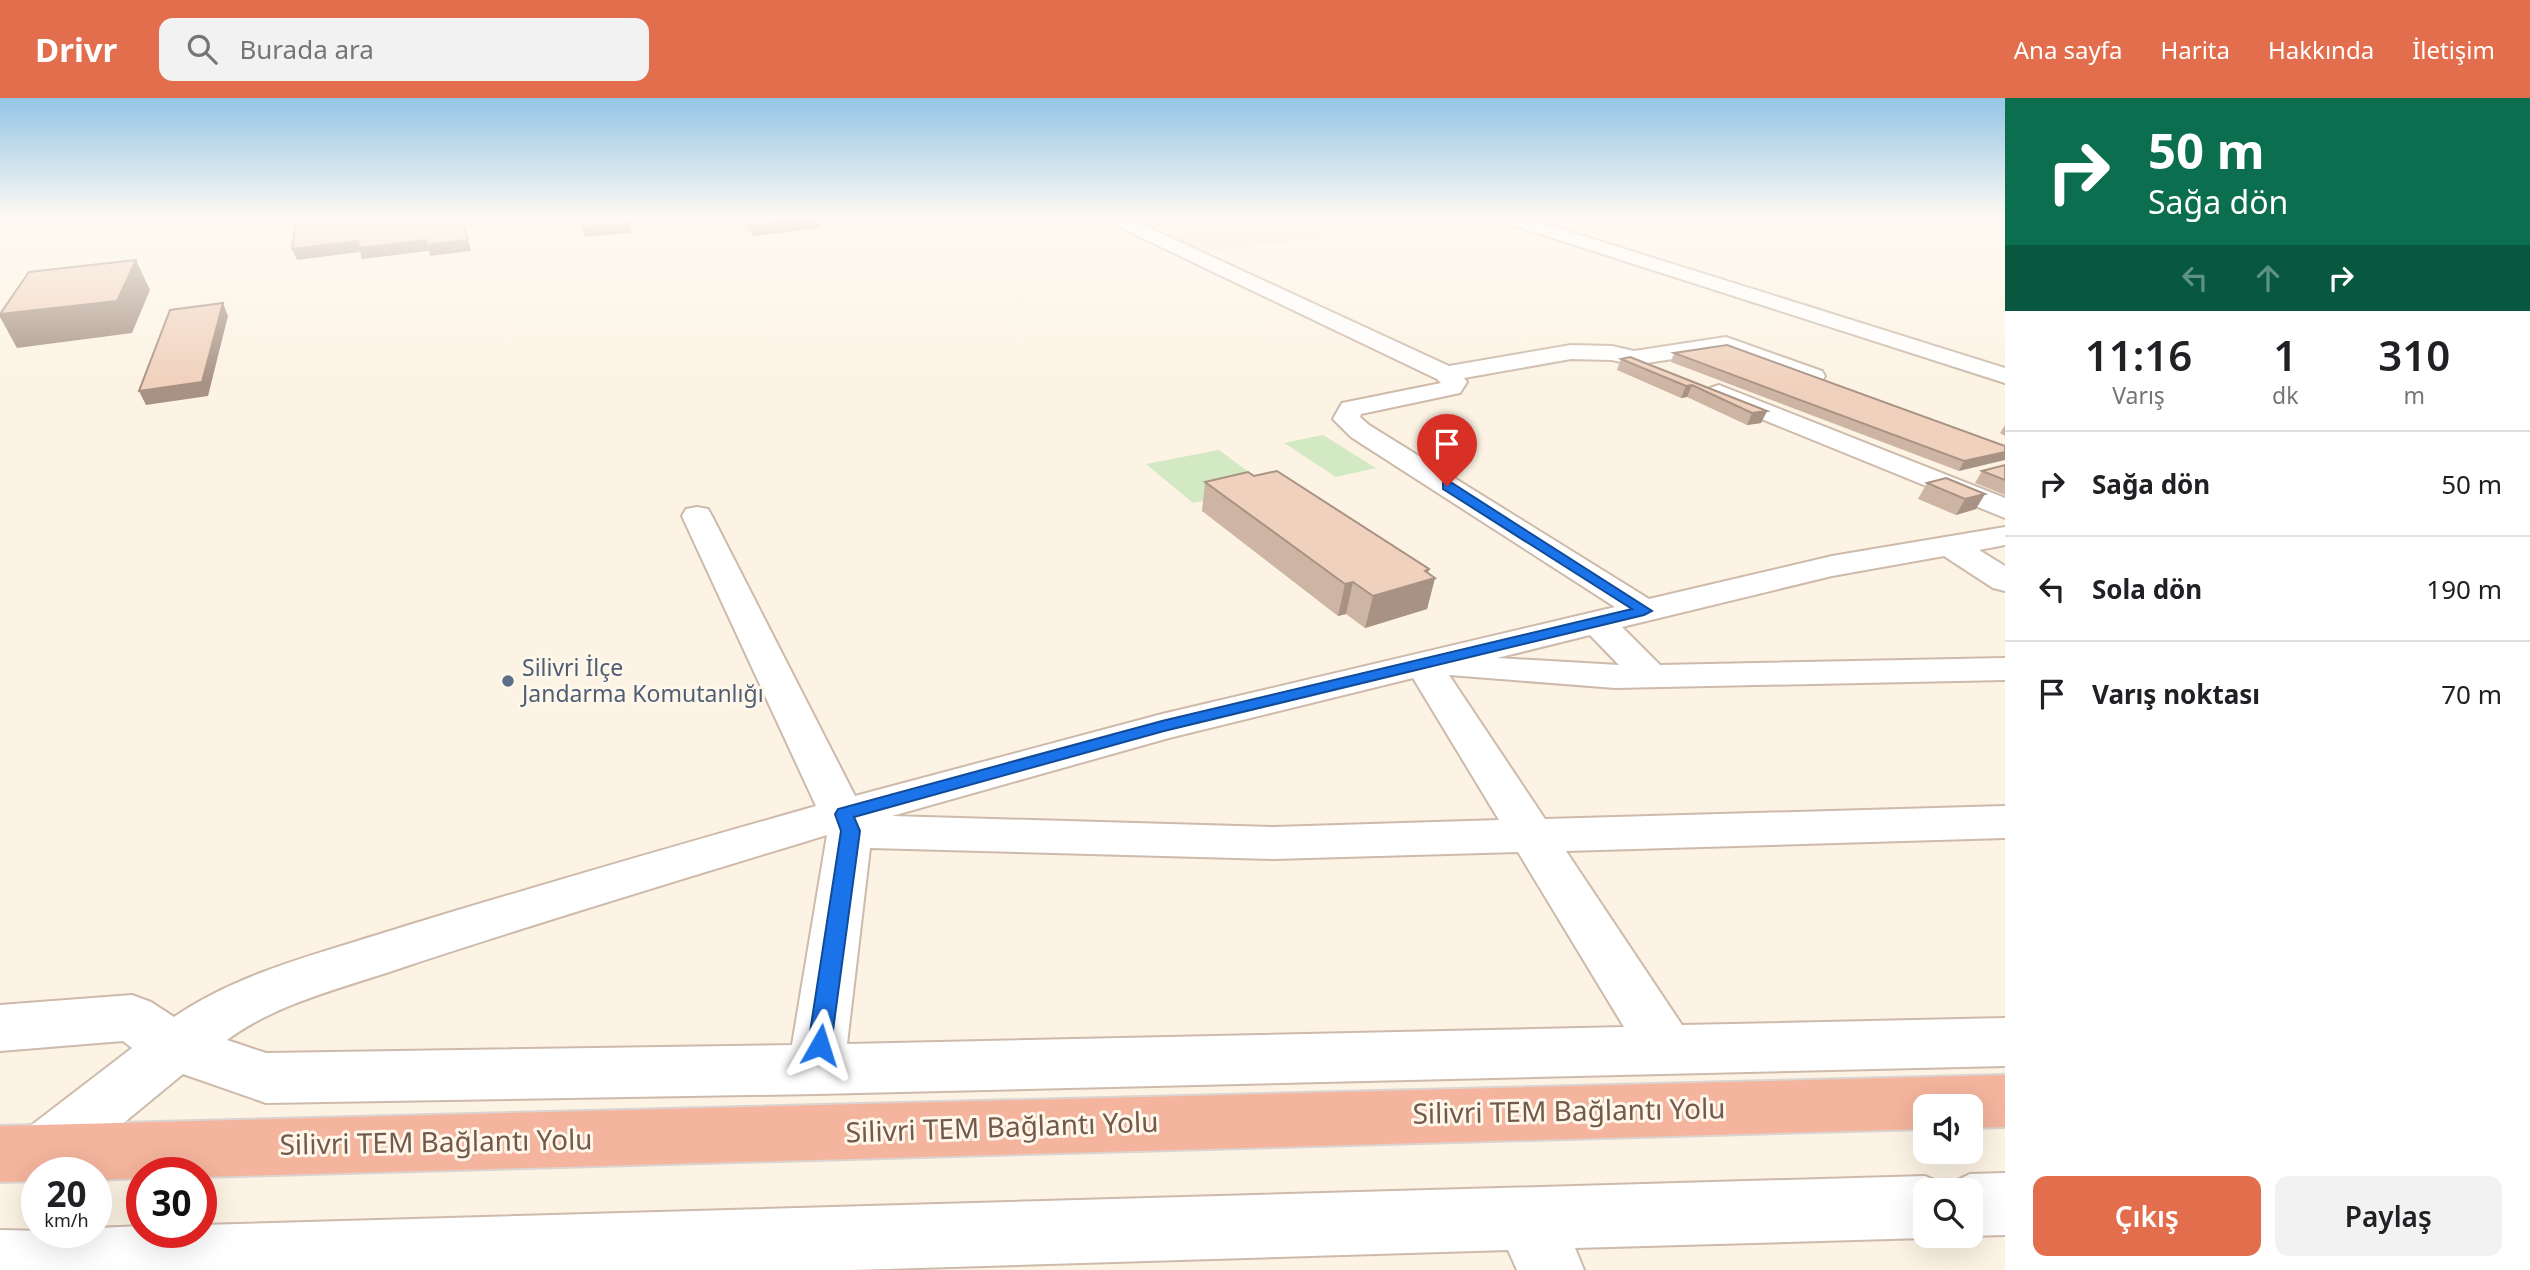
<!DOCTYPE html>
<html lang="tr">
<head>
<meta charset="utf-8">
<style>
	body { margin:0; font-family:"Noto Sans",sans-serif; background:#f2f2f2; color:#202124; height:100vh; display:flex; flex-direction:column; font-size:26px; white-space:nowrap }
	* { box-sizing:border-box; margin:0 }
	p { font-size:23px; color:#757577 }
	.icon { flex:none; width:38px; height:38px; fill:none; stroke:currentColor; stroke-width:2; stroke-linecap:round; stroke-linejoin:round }
	.map { position:relative; flex:1; overflow:hidden }
	.drawer { display:flex; flex-direction:column; background:#fff; width:525px }
	.drawer>* { flex:none }
	.banner { background:#0b6e4f; color:#fff; overflow:hidden }
	.fabs { position:absolute; left:1913px; top:996px; display:grid; gap:14px }
	.fabs a { display:grid; place-items:center; width:70px; height:70px; border-radius:14px; background:#fff; box-shadow:0 7px 28px #0002; font-size:35px }
	.speed { position:absolute; left:21px; top:1059px; display:flex; gap:14px; font-size:35px; font-weight:700; text-align:center }
	.speed>* { display:grid; place-content:center; width:91px; height:91px; border-radius:50%; background:#fff; box-shadow:0 7px 28px #0002; line-height:1 }
	.speed small { font-size:18px; font-weight:400 }
	.speed .limit { border:10px solid #d22; background:#fff; color:#111 }
	.pin { position:absolute; display:grid; place-items:center; width:60px; height:60px; color:#fff; margin:-72px -30px; border-radius:50% 50% 50% 0; rotate:-45deg; box-shadow:0 0 7px #0007 }
	.pin .icon { rotate:45deg }
	.me { position:absolute; width:77px; margin:-38px; rotate:6deg; stroke-linejoin:round; filter:drop-shadow(0 0 5px #0008) }
	.turn { display:flex; align-items:center; gap:24px; height:147px; padding:0 28px; font-size:32px }
	.turn .icon { width:91px; height:91px; stroke-width:2.5 }
	.turn b { display:block; font-size:49px; line-height:60px }
	.lanes { display:flex; align-items:center; height:66px; padding:0 28px; background:#0003; justify-content:center; gap:35px; direction:ltr }
	.lanes .off { opacity:.35 }
	.eta { display:flex; justify-content:space-evenly; align-items:center; height:119px; text-align:center }
	.eta b { font-size:42px; font-weight:600; line-height:49px }
	.cta { display:flex; gap:14px; margin-top:auto; padding:14px 28px }
	.cta a { flex:1; height:80px; border-radius:14px; background:#e26e4d; color:#fff; font-size:28px; font-weight:600; line-height:80px; text-align:center }
	.cta a+a { background:#f2f2f2; color:#202124 }
	ul { padding:0; list-style:none }
	li { display:flex; align-items:center; gap:21px; height:105px; padding:0 28px; border-top:2px solid #e0e0e0 }
	li div { flex:1 }
	li b { display:block; font-size:26px }
	li em { font-style:normal }
	header { display:flex; align-items:center; gap:42px; box-sizing:border-box; height:98px; padding:0 35px; background:#e26e4d; color:#fff }
	header strong { font-size:33px }
	nav { display:flex; gap:38px; margin-inline-start:auto; font-size:24px }
	.search { width:490px; height:63px; background:#f2f2f2; display:flex; align-items:center; gap:18px; box-sizing:border-box; padding:0 24px; border-radius:14px; color:#757577; font-size:26px }
	main { display:flex; flex:1; min-height:0 }
	.map>svg:first-child { display:block }
	.residential { fill:#f3e4d3 }
	.green { fill:#d2e9c3 }
	.lines { fill:none; stroke-linecap:round; stroke-linejoin:round }
	.minor-casing { stroke:#cdbaab; stroke-width:4 }
	.major-casing { stroke:#dbd4d0; stroke-width:4 }
	.highway-casing { stroke:#dbd4d0; stroke-width:4 }
	.minor { fill:#fff; fill-rule:evenodd }
	.major { fill:#f8d79e; fill-rule:evenodd }
	.highway { fill:#f4b49d; fill-rule:evenodd }
	.wall { fill:#ceb4a3 }
	.shaded-wall { fill:#a89284 }
	.building { fill:#f0d1bd; stroke:#a89284; stroke-width:2 }
	.route { fill:#1a73e8; stroke:#114b97; stroke-width:2 }
	.service-dot { fill:#5c6f8a; stroke:#fef7ea; stroke-width:2.5 }
	.labels { text-anchor:middle; stroke-width:6; stroke-linejoin:round; paint-order:stroke }
	.service-label { font-size:23px; fill:#4e5e75; stroke:#fef7ea; text-anchor:start }
	.near-street-label { font-size:28px; fill:#73594a; stroke:#fef7ea }
</style>
</head>
<body>
<header>
<strong>Drivr</strong>
<div class="search"><svg class="icon" aria-label="search" viewBox="0 0 24 24"><circle cx="10" cy="10" r="6"/><path d="M15 15l6 6"/></svg>Burada ara</div>
<nav><a>Ana sayfa</a><a>Harita</a><a>Hakkında</a><a>İletişim</a></nav>
</header>
<main>
<div class="map">
<svg width="2005" height="1172" viewBox="0 0 2005 1172">
	<rect width="100%" height="100%" fill="#fcf3e4"/>
	<path class="residential" d="M1138,121H1358L1386,131L1202,155L1137,123Z"/>
	<path class="green" d="M1323,337L1376,370L1336,379L1284,345Z
		M1219,352L1269,389L1193,405L1146,366Z"/>
	<g class="lines">
		<g class="minor-casing">
			<path id="minor" d="M1109,121H1130L1449,268L1571,247L1612,248L1634,253L1726,239L1822,273L1825,278L1822,283L1813,285L1724,253L1634,267L1612,262L1571,261L1464,280L1467,284L1460,295L1361,316L1360,319L1369,327L1649,501L1832,458L2005,429V447L1979,452L2005,468V493L1993,490L1944,458L1832,478L1622,529L1660,567L2005,560V582L1615,590L1449,577L1545,721L2005,708V740L1566,753L1682,927L2005,920V968L817,996L266,1005L183,976L64,1074H37V1083L20,1076L11,1056L20,1036L132,950L123,943L0,953V907L132,897L151,904L174,919C240,874 321,855 396,831C536,788 676,748 816,708L682,418L686,411L697,409L708,411L712,418L855,698L1162,616L1615,509L1351,339L1333,321L1342,305L1441,285L1437,281L1111,125ZM1590,537L1619,567L1497,560ZM1413,580L1499,722L1274,729L892,718L1169,640ZM827,737L792,947L266,955L227,942C278,904 347,889 407,868C546,822 686,780 827,737ZM870,750L1274,761L1518,754L1624,929L847,946Z
				M1504,121H1529L2005,270V285L1506,125Z
				M1719,287L2005,400V420L1710,300L1706,295L1710,290Z
				M2005,1075V1137L1970,1138V1092H1925V1138H1931L1925,1140L1575,1150L1584,1172H1517L1508,1152L853,1172H0V1132L96,1134V1130L142,1128V1134H201V1127L1925,1078L1947,1087L1970,1076Z"/>
		</g>
		<g class="major-casing">
			<path id="major" d="M0,121H12L0,127Z"/>
		</g>
		<g class="highway-casing">
			<path id="highway" d="M2005,977V1029L1970,1030V1008H1925V1031L201,1079V1074H142V1080L96,1082V1074H37V1083L0,1084V1028Z"/>
		</g>
		<use href="#minor" class="minor"/>
		<use href="#major" class="major"/>
		<use href="#highway" class="highway"/>
	</g>
	<path class="wall" d="M735,121H819L820,130L753,138Z
		M1674,255L2005,348L1959,373L1671,264Z
		M1621,261L1767,313L1761,325L1747,327L1687,299L1681,300L1617,272Z
		M2005,327V338L2000,335Z
		M2005,367V397L1975,385L1982,373Z
		M1254,378L1429,471L1428,475L1435,480L1427,511L1365,530L1346,516L1338,518L1202,413L1205,384Z
		M1946,380L1976,411L1956,417L1918,401L1927,385Z"/>
	<path class="shaded-wall" d="M808,121H819L820,130L753,138L752,128Z
		M630,125L632,135L584,139L582,129Z
		M426,142H468L471,153L430,158L429,153L362,161L360,154L297,162L292,151L358,143Z
		M136,162L150,192L132,235L17,250L0,219V216Z
		M223,205L228,218L208,298L146,307L139,293Z
		M1692,287L1687,299L1681,300L1686,288Z
		M1767,313L1761,325L1747,327L1752,315Z
		M2005,354V362L1959,373L1964,363Z
		M1985,396L1976,411L1956,417L1965,401Z
		M1429,471L1426,482L1435,480L1427,511L1365,530L1373,498Z
		M1353,484L1346,516L1338,518L1345,486Z"/>
	<path class="building" d="M296,121H462L468,142L427,147L426,142L359,150L358,143L292,151Z
		M580,121H630V125L582,129Z
		M744,121H808L752,128Z
		M136,162L117,203L0,216L29,174Z
		M223,205L202,284L139,293L170,212Z
		M1727,247L2005,348V354L1964,363L1674,255Z
		M1630,259L1767,313L1752,315L1692,287L1686,288L1621,261Z
		M2005,367V382L1982,373Z
		M1277,373L1429,471L1425,473L1435,480L1373,498L1353,484L1345,486L1205,384L1248,374L1254,378Z
		M1946,380L1985,396L1965,401L1927,385Z"/>
	<linearGradient id="sky" x2="0" y2="1"><stop stop-color="#95c5e6"/><stop offset="0.42" stop-color="#fefaf3"/><stop offset="1" stop-color="#fefaf3" stop-opacity="0"/></linearGradient>
	<rect width="2005" height="285" fill="url(#sky)"/>
	<path class="route" d="M1443,385H1452L1652,513L1644,517L1164,633L854,719L860,733L831,947L828,954L820,957L812,954L808,947L841,733L835,716L838,711L1162,623L1632,511L1443,391Z"/>
	<circle class="service-dot" cx="508" cy="583" r="7"/>
	<g class="labels">
		<g class="service-label">
			<text x="522" y="578">Silivri İlçe<tspan x="522" dy="26">Jandarma Komutanlığı</tspan></text>
		</g>
		<g class="near-street-label">
			<text transform="translate(1569 1013) rotate(-1)" y="10">Silivri TEM Bağlantı Yolu</text>
			<text transform="translate(1002 1029) rotate(-2)" y="10">Silivri TEM Bağlantı Yolu</text>
			<text transform="translate(436 1044) rotate(-1)" y="10">Silivri TEM Bağlantı Yolu</text>
		</g>
	</g>
</svg>
<div class="fabs">
<a><svg class="icon" aria-label="sound" viewBox="0 0 24 24"><path d="M4 9h4l5-4v14l-5-4H4zM17 9q2 3 0 6"/></svg></a>
<a><svg class="icon" aria-label="search" viewBox="0 0 24 24"><circle cx="10" cy="10" r="6"/><path d="M15 15l6 6"/></svg></a>
</div>
<div class="speed"><div>20<small>km/h</small></div><div class="limit">30</div></div>
<div class="pin" style="left:1447px;top:388px;background:#d93025"><svg class="icon" aria-label="arrive" viewBox="0 0 24 24"><path d="M6 21V4h12l-3 4 3 4H6"/></svg></div>
<svg class="me" style="left:820px;top:947px" viewBox="-20 -20 40 40"><path d="M0-17L14 15 0 8-14 15z" fill="#1a73e8" stroke="#fff" stroke-width="4"/></svg>
</div>
<section class="drawer">
<div class="banner">
<div class="turn"><svg class="icon" aria-label="right" viewBox="0 0 24 24"><path d="M7 20v-9h11M14 6l5 5-5 5"/></svg><div><b>50 m</b>Sağa dön</div></div>
<div class="lanes"><svg class="icon off" aria-label="left" viewBox="0 0 24 24"><path d="M17 20v-9H6M10 6l-5 5 5 5"/></svg><svg class="icon off" aria-label="ahead" viewBox="0 0 24 24"><path d="M12 20V5M6 11l6-6 6 6"/></svg><svg class="icon" aria-label="right" viewBox="0 0 24 24"><path d="M7 20v-9h11M14 6l5 5-5 5"/></svg></div>
</div>
<div class="eta">
<div><b>11:16</b><p>Varış</p></div>
<div><b>1</b><p>dk</p></div>
<div><b>310</b><p>m</p></div>
</div>
<ul>
<li><svg class="icon" aria-label="right" viewBox="0 0 24 24"><path d="M7 20v-9h11M14 6l5 5-5 5"/></svg><div><b>Sağa dön</b></div><em>50 m</em></li>
<li><svg class="icon" aria-label="left" viewBox="0 0 24 24"><path d="M17 20v-9H6M10 6l-5 5 5 5"/></svg><div><b>Sola dön</b></div><em>190 m</em></li>
<li><svg class="icon" aria-label="arrive" viewBox="0 0 24 24"><path d="M6 21V4h12l-3 4 3 4H6"/></svg><div><b>Varış noktası</b></div><em>70 m</em></li>
</ul>
<div class="cta"><a>Çıkış</a><a>Paylaş</a></div>
</section>
</main>
</body>
</html>
